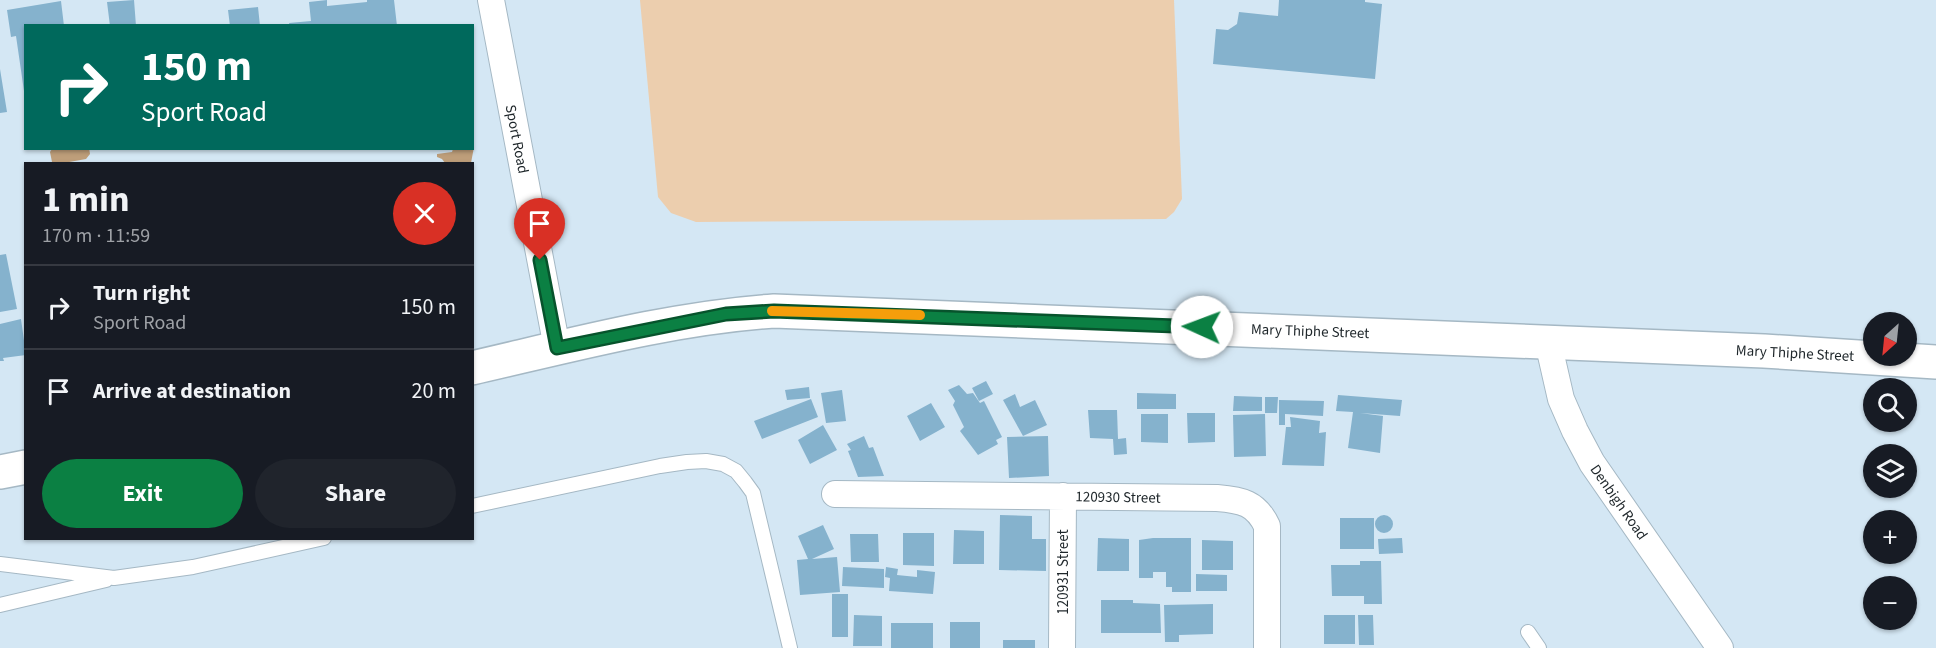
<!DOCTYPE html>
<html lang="en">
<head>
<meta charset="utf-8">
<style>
	body { margin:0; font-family:"Source Sans 3",sans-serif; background:#20242c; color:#f1f3f6; height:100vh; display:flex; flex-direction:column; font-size:22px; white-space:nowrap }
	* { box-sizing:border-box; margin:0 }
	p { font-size:20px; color:#9ea1a6 }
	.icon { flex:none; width:33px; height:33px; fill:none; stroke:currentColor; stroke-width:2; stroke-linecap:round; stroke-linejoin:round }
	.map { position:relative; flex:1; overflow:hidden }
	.sheet { position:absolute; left:24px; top:162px; width:450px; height:378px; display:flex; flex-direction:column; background:#171b24; border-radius:0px; box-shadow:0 2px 4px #0004 }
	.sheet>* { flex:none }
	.banner { position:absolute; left:24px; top:24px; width:450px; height:126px; border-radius:0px; box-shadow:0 2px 4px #0004; background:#00695c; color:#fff; overflow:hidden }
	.needle { width:39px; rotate:207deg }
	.fabs { position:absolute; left:1863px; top:312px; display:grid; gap:12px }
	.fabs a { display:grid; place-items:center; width:54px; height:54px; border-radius:50%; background:#171b24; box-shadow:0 2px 4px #0004; font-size:30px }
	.pin { position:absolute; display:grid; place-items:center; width:51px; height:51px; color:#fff; margin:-62px -26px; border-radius:50% 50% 50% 0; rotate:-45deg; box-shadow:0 0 6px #0007 }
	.pin .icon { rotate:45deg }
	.me { position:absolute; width:66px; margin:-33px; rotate:272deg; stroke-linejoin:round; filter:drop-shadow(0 0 4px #0008) }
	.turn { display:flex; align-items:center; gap:21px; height:126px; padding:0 18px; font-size:27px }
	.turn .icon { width:78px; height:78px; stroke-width:2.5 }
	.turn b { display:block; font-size:42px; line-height:51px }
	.round { display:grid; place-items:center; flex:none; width:63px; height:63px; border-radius:32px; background:#20242c }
	.summary { display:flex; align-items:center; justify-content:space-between; height:102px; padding:0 18px }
	h1 { font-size:36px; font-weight:700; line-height:45px }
	.primary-button { display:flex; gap:12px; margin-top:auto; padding:12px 18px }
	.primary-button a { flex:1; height:69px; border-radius:36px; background:#0b8043; color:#fff; font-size:24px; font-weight:700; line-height:69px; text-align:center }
	.primary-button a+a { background:#20242c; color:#f1f3f6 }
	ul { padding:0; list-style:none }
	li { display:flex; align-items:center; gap:18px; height:84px; padding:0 18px; border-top:2px solid #363941 }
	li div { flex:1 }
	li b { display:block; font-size:22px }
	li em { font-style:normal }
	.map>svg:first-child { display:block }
	.green { fill:#ecceae }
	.water { fill:#be9e7a }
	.building { fill:#85b2cd }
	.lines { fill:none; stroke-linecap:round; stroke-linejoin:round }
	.lane-casing { stroke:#a5b8c4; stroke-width:16 }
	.street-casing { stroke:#a5b8c4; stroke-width:28 }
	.secondary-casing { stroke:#a5b8c4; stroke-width:36 }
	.lane { stroke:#fff; stroke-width:14 }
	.street { stroke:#fff; stroke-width:26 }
	.secondary { stroke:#fff; stroke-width:33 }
	.route-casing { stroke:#07532c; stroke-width:15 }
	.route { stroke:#0b8043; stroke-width:10 }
	.slow { stroke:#f59e0b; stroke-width:10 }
	.labels { text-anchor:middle; stroke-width:6; stroke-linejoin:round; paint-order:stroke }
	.street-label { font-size:15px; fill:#1e262a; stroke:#fff }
</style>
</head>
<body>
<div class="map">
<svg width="1936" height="648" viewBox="0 0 1936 648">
	<rect width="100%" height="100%" fill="#d4e7f4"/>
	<path class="green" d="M640,0H1174L1182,199L1174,212L1166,219L696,222L671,213L658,197Z"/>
	<path class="water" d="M473,143L474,147L471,163H445L442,159L437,157V154L452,152L453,149L472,148Z
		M89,148L90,154L86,159L58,164L52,162L50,152L52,149Z"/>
	<path class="building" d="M134,0L136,26H110L107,2Z
		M327,0V6L367,2V0H394L397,26H290L289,23L311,21L309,2Z
		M1279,0H1365V2L1382,4L1375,79L1213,64L1216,29L1228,30L1237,24L1239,12L1278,16Z
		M61,1L64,26H26L24,91L16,36L11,37L7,10Z
		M258,7L260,26H230L228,10Z
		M0,69L7,112L0,113Z
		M6,254L17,309L0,312V255Z
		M21,319L26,355L3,358L4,361H0V324Z
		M986,381L993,394L979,401L972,388Z
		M959,385L967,394L973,393L980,403L984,401L1002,437L996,440L998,444L978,455L960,431L964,427L953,405L955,401L948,390Z
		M809,387L810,398L787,400L785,390Z
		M842,390L846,421L826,423L821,393Z
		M1137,393L1176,394V409H1137Z
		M1015,394L1020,407L1035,400L1047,425L1023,436L1003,400Z
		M1338,395L1402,400L1400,416L1360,413L1383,416L1380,453L1348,448L1353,412L1336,411Z
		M1234,396L1262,397V411H1233Z
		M1265,397H1278L1277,413H1265Z
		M811,399L818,417L762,439L754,421Z
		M1279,400L1324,401L1323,416L1285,414V425H1279Z
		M931,403L945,427L920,441L907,416Z
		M1088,410H1117L1118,439L1126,438L1127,454L1114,455L1113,439L1090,438Z
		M1187,413H1215V442L1188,443Z
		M1141,414H1168V443L1141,442Z
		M1265,414L1266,456L1234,457L1233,415Z
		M1290,417L1320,421L1319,433L1326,432L1324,466L1282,465L1286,427H1291Z
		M823,425L837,450L810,464L798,440Z
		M864,436L869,448L873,447L884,476L858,477L848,451L851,450L847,444Z
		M1048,436L1049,476L1009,478L1007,437Z
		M1375 524a9 9 0 1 1 18 0a9 9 0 1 1-18 0Z
		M1000,515L1032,516V539H1046V571L999,570Z
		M1340,518H1374V549H1340Z
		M823,525L834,549L812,559L837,557L840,592L800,595L797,560L808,559L798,536Z
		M954,530L984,531V564H953Z
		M903,533H934V566L903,565Z
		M850,534H878L879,562H851Z
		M1098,538L1129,539V571H1097Z
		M1153,538H1191V592H1172V587H1166V572H1153V578H1139V540Z
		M1402,538L1403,553L1379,554L1378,539Z
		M1202,540L1233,541V570H1202Z
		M1360,561H1381L1382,604H1364V596H1332L1331,565H1360Z
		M843,567L884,569V588L842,586Z
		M886,567L898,569L897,575L917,577V570L935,572L933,594L889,591L890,578L885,577Z
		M1196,574L1227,575V591H1196Z
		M832,594H848V637H832Z
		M1101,600H1133V603L1160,604L1161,633H1101Z
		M1213,604V634L1179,635V642H1165L1164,605Z
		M854,615L882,616V646H853Z
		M1324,615H1355V644H1324Z
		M1358,615H1373L1374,645H1359Z
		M950,622H980V648H950Z
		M891,623H933V648H891Z
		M1003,640H1035V648H1003Z"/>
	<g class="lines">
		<g class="lane-casing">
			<path id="lane" d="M472,506L660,466L687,462L706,461L723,464L736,471L745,482L753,493L790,648
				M0,564L114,578L193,567L324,538
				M0,605L106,580
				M1528,632L1539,648"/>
		</g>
		<g class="street-casing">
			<path id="street" d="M491,0L557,348
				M1548,342L1561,399L1575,431L1592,463L1720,648
				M835,494L1217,498C1242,500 1256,503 1267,526V648
				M1062,648L1063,496"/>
		</g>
		<g class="secondary-casing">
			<path id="secondary" d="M472,368C572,345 672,318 774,311L1764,351L1936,362
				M0,472L26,467"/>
		</g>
		<use href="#lane" class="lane"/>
		<use href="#street" class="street"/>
		<use href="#secondary" class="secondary"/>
	</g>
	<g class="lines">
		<g class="route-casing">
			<path id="route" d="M540,260L557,348L726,314L774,311L1202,327"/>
		</g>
		<use href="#route" class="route"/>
		<path class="slow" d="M772,311L920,315"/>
	</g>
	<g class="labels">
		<g class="street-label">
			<text transform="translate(517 139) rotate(79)" y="5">Sport Road</text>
			<text transform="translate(1310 331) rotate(2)" y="5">Mary Thiphe Street</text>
			<text transform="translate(1795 353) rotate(3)" y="5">Mary Thiphe Street</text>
			<text transform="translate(1118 497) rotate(1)" y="5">120930 Street</text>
			<text transform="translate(1619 502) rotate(55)" y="5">Denbigh Road</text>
			<text transform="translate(1063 572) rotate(-90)" y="5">120931 Street</text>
		</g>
	</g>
</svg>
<div class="fabs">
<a><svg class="needle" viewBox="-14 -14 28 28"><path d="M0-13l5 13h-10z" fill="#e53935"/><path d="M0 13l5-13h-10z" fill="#9ea1a6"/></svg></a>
<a><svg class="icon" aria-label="search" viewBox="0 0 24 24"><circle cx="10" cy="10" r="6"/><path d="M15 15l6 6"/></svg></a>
<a><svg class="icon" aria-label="layers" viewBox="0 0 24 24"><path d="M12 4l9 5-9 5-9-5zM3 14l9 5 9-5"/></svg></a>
<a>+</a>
<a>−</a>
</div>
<div class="pin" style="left:540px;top:260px;background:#d93025"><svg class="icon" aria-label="arrive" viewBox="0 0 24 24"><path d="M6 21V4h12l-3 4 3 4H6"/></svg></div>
<svg class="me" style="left:1202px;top:327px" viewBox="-20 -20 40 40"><circle r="19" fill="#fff"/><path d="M0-13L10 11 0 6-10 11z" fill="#0b8043"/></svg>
<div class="banner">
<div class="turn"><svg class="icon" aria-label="right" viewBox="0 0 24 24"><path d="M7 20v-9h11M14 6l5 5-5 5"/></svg><div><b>150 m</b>Sport Road</div></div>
</div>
<section class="sheet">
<div class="summary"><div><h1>1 min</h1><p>170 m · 11:59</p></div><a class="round" style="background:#d93025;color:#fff"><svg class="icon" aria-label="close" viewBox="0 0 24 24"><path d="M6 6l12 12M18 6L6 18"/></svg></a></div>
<ul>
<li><svg class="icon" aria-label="right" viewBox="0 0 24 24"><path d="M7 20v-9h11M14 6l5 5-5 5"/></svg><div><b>Turn right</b><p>Sport Road</p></div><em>150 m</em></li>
<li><svg class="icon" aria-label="arrive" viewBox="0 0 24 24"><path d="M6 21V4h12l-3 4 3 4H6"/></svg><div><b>Arrive at destination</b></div><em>20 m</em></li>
</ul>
<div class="primary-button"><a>Exit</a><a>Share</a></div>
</section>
</div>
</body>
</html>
